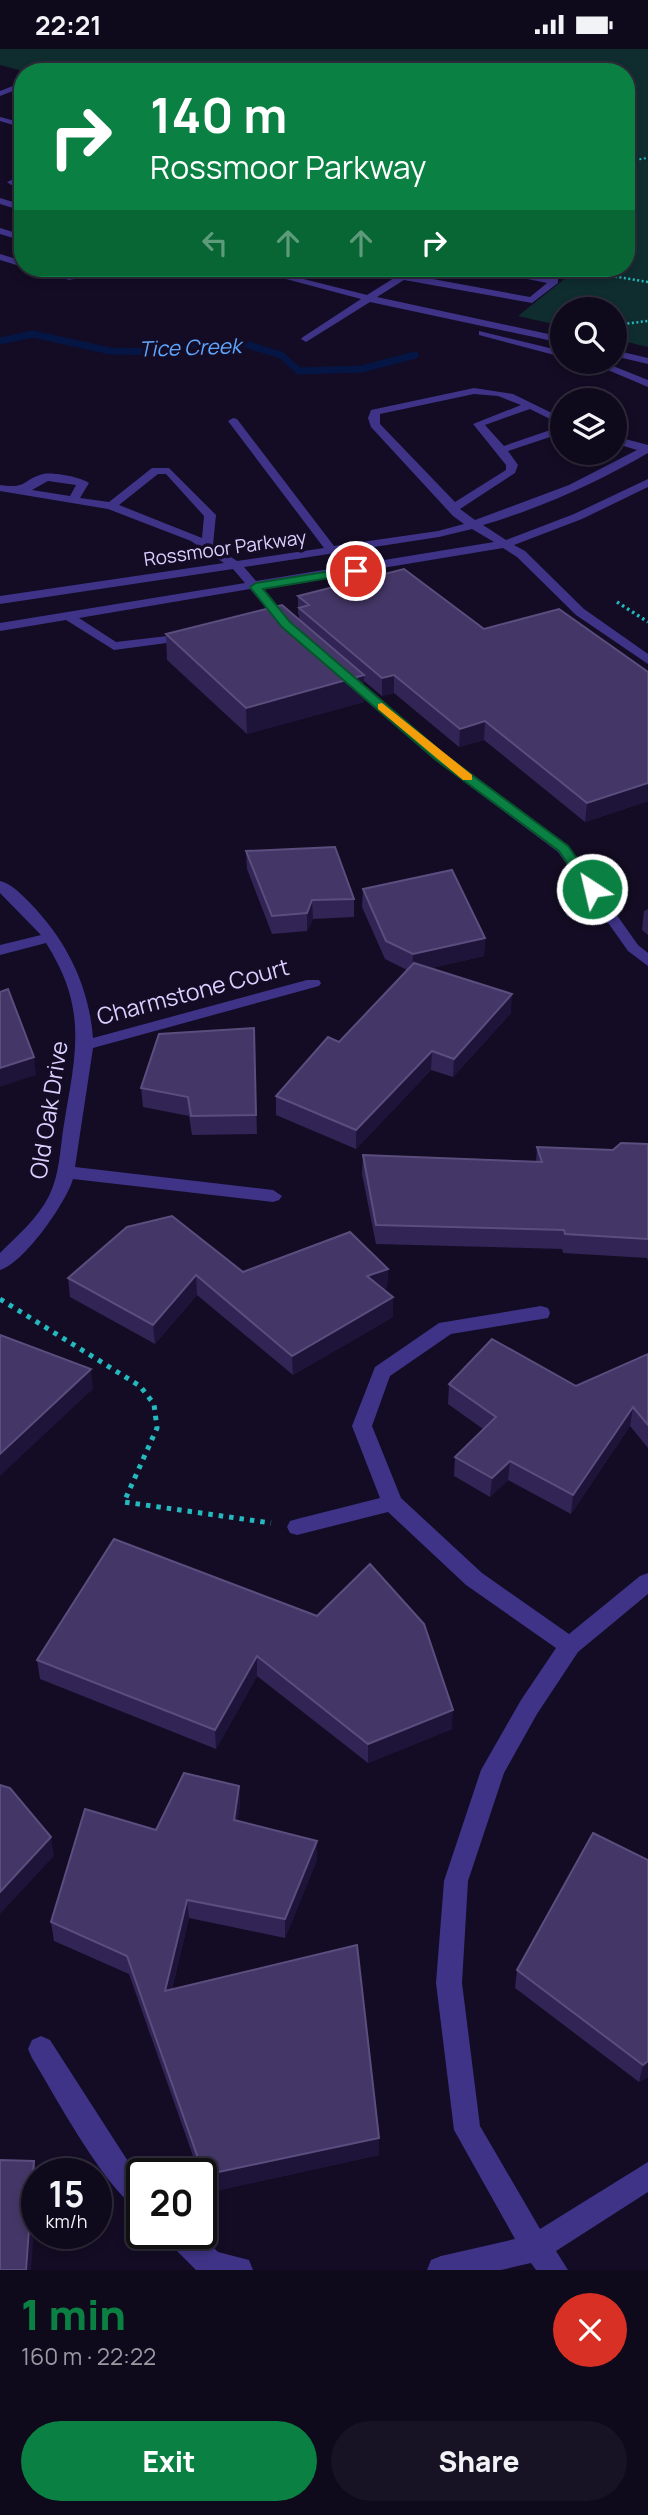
<!DOCTYPE html>
<html lang="en">
<head>
<meta charset="utf-8">
<style>
	body { margin:0; font-family:Manrope,sans-serif; background:#171224; color:#f1f3f6; height:100vh; display:flex; flex-direction:column; font-size:26px; white-space:nowrap }
	* { box-sizing:border-box; margin:0 }
	p { font-size:23px; color:#9b9aa3 }
	.icon { flex:none; width:38px; height:38px; fill:none; stroke:currentColor; stroke-width:2; stroke-linecap:round; stroke-linejoin:round }
	.map { position:relative; height:2221px; overflow:hidden }
	.drawer { display:flex; flex-direction:column; background:#0e091b; flex:1 }
	.drawer>* { flex:none }
	.banner { position:absolute; left:14px; top:14px; width:621px; height:214px; border-radius:28px; box-shadow:0 4px 10px #0003,0 0 0 2px #2e2a3a; background:#0b8043; color:#fff; overflow:hidden }
	.controls { position:absolute; left:550px; top:248px; display:grid; gap:14px }
	.controls a { display:grid; place-items:center; width:77px; height:77px; border-radius:50%; background:#0e091b; box-shadow:0 4px 10px #0003,0 0 0 2px #2e2a3a; font-size:35px }
	.speed { position:absolute; left:21px; top:2109px; display:flex; gap:14px; font-size:35px; font-weight:700; text-align:center }
	.speed>* { display:grid; place-content:center; width:91px; height:91px; border-radius:50%; background:#0e091b; box-shadow:0 4px 10px #0003,0 0 0 2px #2e2a3a; line-height:1 }
	.speed small { font-size:18px; font-weight:400 }
	.speed .limit { border:4px solid #111; border-radius:10px; background:#fff; color:#111 }
	.pin { position:absolute; display:grid; place-items:center; width:60px; height:60px; color:#fff; margin:-30px; border:4px solid #fff; border-radius:50%; box-shadow:0 2px 7px #0007 }
	.me { position:absolute; width:77px; margin:-38px; rotate:325deg; stroke-linejoin:round; filter:drop-shadow(0 0 5px #0008) }
	.turn { display:flex; align-items:center; gap:24px; height:147px; padding:0 21px; font-size:32px }
	.turn .icon { width:91px; height:91px; stroke-width:2.5 }
	.turn b { display:block; font-size:49px; line-height:60px }
	.lanes { display:flex; align-items:center; height:66px; padding:0 21px; background:#0003; justify-content:center; gap:35px; direction:ltr }
	.lanes .off { opacity:.35 }
	.round { display:grid; place-items:center; flex:none; width:74px; height:74px; border-radius:37px; background:#171224 }
	.headline { display:flex; align-items:center; justify-content:space-between; height:119px; padding:0 21px }
	h1 { font-size:42px; font-weight:800; line-height:52px; color:#0b8043 }
	.cta { display:flex; gap:14px; margin-top:auto; padding:14px 21px }
	.cta a { flex:1; height:80px; border-radius:42px; background:#0b8043; color:#fff; font-size:28px; font-weight:800; line-height:80px; text-align:center }
	.cta a+a { background:#171224; color:#f1f3f6 }
	.status { display:flex; justify-content:space-between; align-items:center; height:49px; padding:0 35px; background:#0e091b; direction:ltr }
	.status svg { height:19px; fill:currentColor }
	.map>svg:first-child { display:block }
	.green { fill:#0f2d2f }
	.lines { fill:none; stroke-linecap:round; stroke-linejoin:round }
	.stream { stroke:#051644; stroke-width:7 }
	.path-far3 { stroke:#24b9be; stroke-width:2; stroke-dasharray:2 2.5; stroke-linecap:butt }
	.path-far2 { stroke:#24b9be; stroke-width:2.5; stroke-dasharray:2 2.5; stroke-linecap:butt }
	.path-far1 { stroke:#24b9be; stroke-width:3.5; stroke-dasharray:2.5 3.5; stroke-linecap:butt }
	.path { stroke:#24b9be; stroke-width:5; stroke-dasharray:4.5 6; stroke-linecap:butt }
	.minor { fill:#3f3387; fill-rule:evenodd }
	.wall { fill:#322454 }
	.shaded-wall { fill:#1e1339 }
	.building { fill:#443666; stroke:#5b4e7e; stroke-width:2 }
	.route { fill:#0b8043; stroke:#07532c; stroke-width:2 }
	.slow { fill:#f59e0b }
	.labels { text-anchor:middle; stroke-width:7; stroke-linejoin:round; paint-order:stroke }
	.far-street-label { font-size:19px; fill:#dad0ff; stroke:#130c24 }
	.far-water-label { font-size:21px; font-style:italic; fill:#5ea5ff; stroke:#130c24 }
	.street-label { font-size:23px; fill:#dad0ff; stroke:#130c24 }
</style>
</head>
<body>
<div class="status"><b>22:21</b><svg viewBox="0 0 49 12"><path d="M0 12V9h3v3zM5 12V6h3v6zM10 12V3h3v9zM15 12V0h3v12zM26 1h20v11H26zM47 4h2v5h-2z"/></svg></div>
<div class="map">
<svg width="648" height="2221" viewBox="0 0 648 2221">
	<rect width="100%" height="100%" fill="#130c24"/>
	<path class="green" d="M0,0H648V298L614,290V261H562V277L518,267L577,220L571,219H626V23H26L0,16Z"/>
	<g class="lines">
		<path class="stream" d="M0,292L33,285L110,302L157,303L192,295H245L281,306L299,322L362,320L415,306"/>
		<path class="path-far3" d="M626,112L648,109"/>
		<path class="path-far2" d="M575,221L648,233
			M614,276L648,272"/>
		<path class="path-far1" d="M617,553L648,573"/>
		<path class="path" d="M0,1250L140,1337L154,1355L157,1379L124,1453L271,1474"/>
		<path class="minor" d="M23,33V38L0,47V42Z
			M0,68L23,74V79L0,72Z
			M23,126V131L11,136L7,133Z
			M0,149L23,156V162L0,155Z
			M0,179L23,186V192L0,185Z
			M0,205L23,212V218L0,211Z
			M31,219C45,218 58,225 71,225C91,224 109,218 129,219L69,231Z
			M245,219H260L367,246L394,229L350,219L401,225L408,221L413,224L411,226L530,248L547,234L473,219H493L555,229L558,230V234L532,254L404,231L377,248L562,288V294L370,253L306,293L301,290L303,288L361,250Z
			M479,282L562,302V308L479,286Z
			M614,301L648,309V315L614,307Z
			M589,313H603L648,331V338Z
			M474,339L513,345L562,369V376L530,360L485,376L504,397L562,377V384L508,402L518,416L515,424L460,460L475,471L569,436L637,401L614,394V387L648,396V404C596,434 541,459 483,476L506,491L574,465L648,430V438L582,470L514,496L525,502L584,560L648,605V615L576,566L517,508L503,499L262,539L292,575L286,579L282,578L250,540L79,569L116,593L193,584L195,587L189,591L114,601L66,571L0,582V574L245,534L233,520L0,555V547L224,514L191,492L108,460L0,442V436C29,440 21,431 43,425C54,423 80,428 89,434L80,449L109,453L152,419H169L216,466L213,496L237,512L324,499L228,372L233,369L237,370L334,497L438,482L464,475L453,467L371,378L368,369L371,361ZM474,345L498,347L521,356L473,375L506,416V421L455,453L380,375V365ZM158,425H166L204,467L202,489L119,456ZM48,432L76,436L70,447L32,441ZM472,480L494,493L256,532L244,518L439,488Z
			M347,624L445,705L568,797L638,896L648,904V917L628,902L558,803L435,711L342,631V625Z
			M0,832C11,834 22,846 30,854C66,891 89,936 93,989L307,931H319L321,934L319,937L93,999L75,1118L273,1141L282,1147L279,1151L273,1153L73,1130C66,1154 24,1214 0,1221V1204C17,1187 38,1169 49,1147C60,1125 60,1099 64,1075C76,1003 88,960 46,894L0,906V896L41,886L0,844Z
			M541,1257L548,1259L550,1264L548,1269L451,1285L390,1327L372,1377L401,1449L482,1524L569,1585L640,1527L648,1524V1545L578,1603L537,1665L504,1724L468,1832L462,1934L480,2077L540,2180L648,2113V2143L556,2202L568,2221H536L531,2214L501,2221H427L431,2211L441,2207L515,2190L454,2081L436,1934L444,1832L481,1721L521,1651L556,1599L466,1536L388,1463L297,1486L290,1484L287,1478L290,1472L297,1470L380,1449L352,1377L375,1318L439,1274Z
			M41,1987L50,1991L133,2120L142,2129V2162C109,2148 53,2043 32,2009L28,2000L32,1991Z
			M165,2184H199L218,2203L249,2211L253,2221H196L169,2194Z"/>
	</g>
	<path class="wall" d="M298,547L484,580L648,623V752L585,773L484,691L459,698L394,644L382,647L364,632V653L247,685L167,611L166,585L299,571V566L298,565Z
		M246,802L354,850V868L313,870L307,882L272,885L247,820Z
		M363,840L485,889L484,907L431,919L511,964L453,1028L431,1021L356,1100L276,1066V1047L339,993L407,921L385,910L362,858Z
		M648,860V886L642,881L644,862Z
		M254,979L257,1085L192,1086L189,1067L143,1058L141,1039Z
		M648,1095V1212L647,1209L563,1204L562,1200L376,1195L362,1125L363,1106L536,1113L537,1098L613,1101Z
		M388,1220L387,1239L384,1240L393,1268L293,1326L197,1246L155,1295L70,1248L68,1229L243,1223Z
		M648,1305V1399L630,1377L571,1465L508,1431L490,1448L454,1427L455,1408L483,1380L448,1355L449,1335L576,1337Z
		M317,1567L452,1680L368,1714L257,1627L216,1700L40,1630L37,1611Z
		M239,1737L240,1756L237,1772L317,1811L285,1889L189,1869L172,1940L379,2106L206,2144L201,2131V2124H199L129,1925L54,1892L51,1873L156,1781Z
		M648,1811V2028L639,2033L515,1939L517,1921Z"/>
	<path class="shaded-wall" d="M364,626V653L247,685L246,659Z
		M394,626V644L382,647V629Z
		M485,672L484,691L459,698L460,680Z
		M648,734V752L585,773L587,754Z
		M312,851L313,870L307,882V864Z
		M485,889L484,907L412,924L413,905Z
		M512,945L511,964L453,1028L454,1010Z
		M432,1002L431,1021L356,1100V1081Z
		M34,1008L36,1026L0,1038V1019Z
		M388,1220L387,1239L367,1246V1227Z
		M196,1226L197,1246L155,1295L153,1276Z
		M393,1248V1268L293,1326L292,1307Z
		M91,1320L93,1340L0,1427V1405Z
		M633,1358L630,1377L571,1465L573,1446Z
		M510,1412L508,1431L490,1448L492,1429Z
		M257,1607V1627L216,1700L215,1681Z
		M453,1661L452,1680L368,1714V1695Z
		M239,1737L240,1756L235,1790L234,1771Z
		M51,1788L54,1807L0,1865V1843Z
		M317,1792V1811L285,1889V1870Z
		M187,1851L189,1869L167,1960L165,1942Z
		M648,2012V2028L639,2033L643,2016Z
		M379,2089V2106L206,2144L204,2126Z
		M34,2112L37,2124V2144L31,2221H26Z"/>
	<path class="building" d="M404,520L484,580L559,560L648,623V734L587,754L485,672L460,680L394,626L382,629L299,559L309,556L298,547Z
		M282,556L364,626L246,659L166,585Z
		M335,798L354,850L312,851L307,864L272,867L246,802Z
		M452,821L485,889L413,905L386,892L363,840Z
		M414,914L512,945L454,1010L432,1002L356,1081L276,1047L328,988L339,993Z
		M8,940L34,1008L0,1019V943Z
		M254,979L256,1066L191,1067L188,1048L141,1039L159,985Z
		M621,1094L648,1095V1190L565,1185L564,1181L376,1176L363,1106L542,1113L537,1098L613,1101Z
		M172,1167L243,1223L350,1183L388,1220L367,1227L393,1248L292,1307L196,1226L153,1276L68,1229L127,1178Z
		M0,1286L91,1320L0,1405Z
		M492,1290L576,1337L648,1305V1376L633,1358L573,1446L510,1412L492,1429L455,1408L496,1368L449,1335Z
		M114,1490L317,1567L370,1515L424,1575L453,1661L368,1695L257,1607L215,1681L37,1611Z
		M184,1724L239,1737L234,1771L317,1792L285,1870L187,1851L165,1942L357,1896L379,2089L204,2126L127,1907L51,1873L85,1760L156,1781Z
		M0,1736L10,1739L51,1788L0,1843Z
		M593,1784L648,1811V2012L643,2016L517,1921Z
		M0,2111L34,2112L26,2221H0Z"/>
	<path class="route" d="M356,518L359,519V524L263,540L290,573L445,706L568,797L598,840L596,843H587L559,802L436,711L282,578L250,538L256,534Z"/>
	<path class="slow" d="M382,654L472,726V731H463L378,660V655Z"/>
	<g class="labels">
		<g class="far-street-label">
			<text transform="translate(225 499) rotate(-8)" y="7">Rossmoor Parkway</text>
		</g>
		<g class="far-water-label">
			<text transform="translate(190 299) rotate(-2)" y="7">Tice Creek</text>
		</g>
		<g class="street-label">
			<text transform="translate(193 943) rotate(-15)" y="8">Charmstone Court</text>
			<text transform="translate(49 1061) rotate(-81)" y="8">Old Oak Drive</text>
		</g>
	</g>
</svg>
<div class="controls">
<a><svg class="icon" aria-label="search" viewBox="0 0 24 24"><circle cx="10" cy="10" r="6"/><path d="M15 15l6 6"/></svg></a>
<a><svg class="icon" aria-label="layers" viewBox="0 0 24 24"><path d="M12 4l9 5-9 5-9-5zM3 14l9 5 9-5"/></svg></a>
</div>
<div class="speed"><div>15<small>km/h</small></div><div class="limit">20</div></div>
<div class="pin" style="left:356px;top:522px;background:#d93025"><svg class="icon" aria-label="arrive" viewBox="0 0 24 24"><path d="M6 21V4h12l-3 4 3 4H6"/></svg></div>
<svg class="me" style="left:592px;top:840px" viewBox="-20 -20 40 40"><circle r="17" fill="#0b8043" stroke="#fff" stroke-width="3"/><path d="M0-11L8 9 0 5-8 9z" fill="#fff"/></svg>
<div class="banner">
<div class="turn"><svg class="icon" aria-label="right" viewBox="0 0 24 24"><path d="M7 20v-9h11M14 6l5 5-5 5"/></svg><div><b>140 m</b>Rossmoor Parkway</div></div>
<div class="lanes"><svg class="icon off" aria-label="left" viewBox="0 0 24 24"><path d="M17 20v-9H6M10 6l-5 5 5 5"/></svg><svg class="icon off" aria-label="ahead" viewBox="0 0 24 24"><path d="M12 20V5M6 11l6-6 6 6"/></svg><svg class="icon off" aria-label="ahead" viewBox="0 0 24 24"><path d="M12 20V5M6 11l6-6 6 6"/></svg><svg class="icon" aria-label="right" viewBox="0 0 24 24"><path d="M7 20v-9h11M14 6l5 5-5 5"/></svg></div>
</div>
</div>
<section class="drawer">
<div class="headline"><div><h1>1 min</h1><p>160 m · 22:22</p></div><a class="round" style="background:#d93025;color:#fff"><svg class="icon" aria-label="close" viewBox="0 0 24 24"><path d="M6 6l12 12M18 6L6 18"/></svg></a></div>
<div class="cta"><a>Exit</a><a>Share</a></div>
</section>
</body>
</html>
